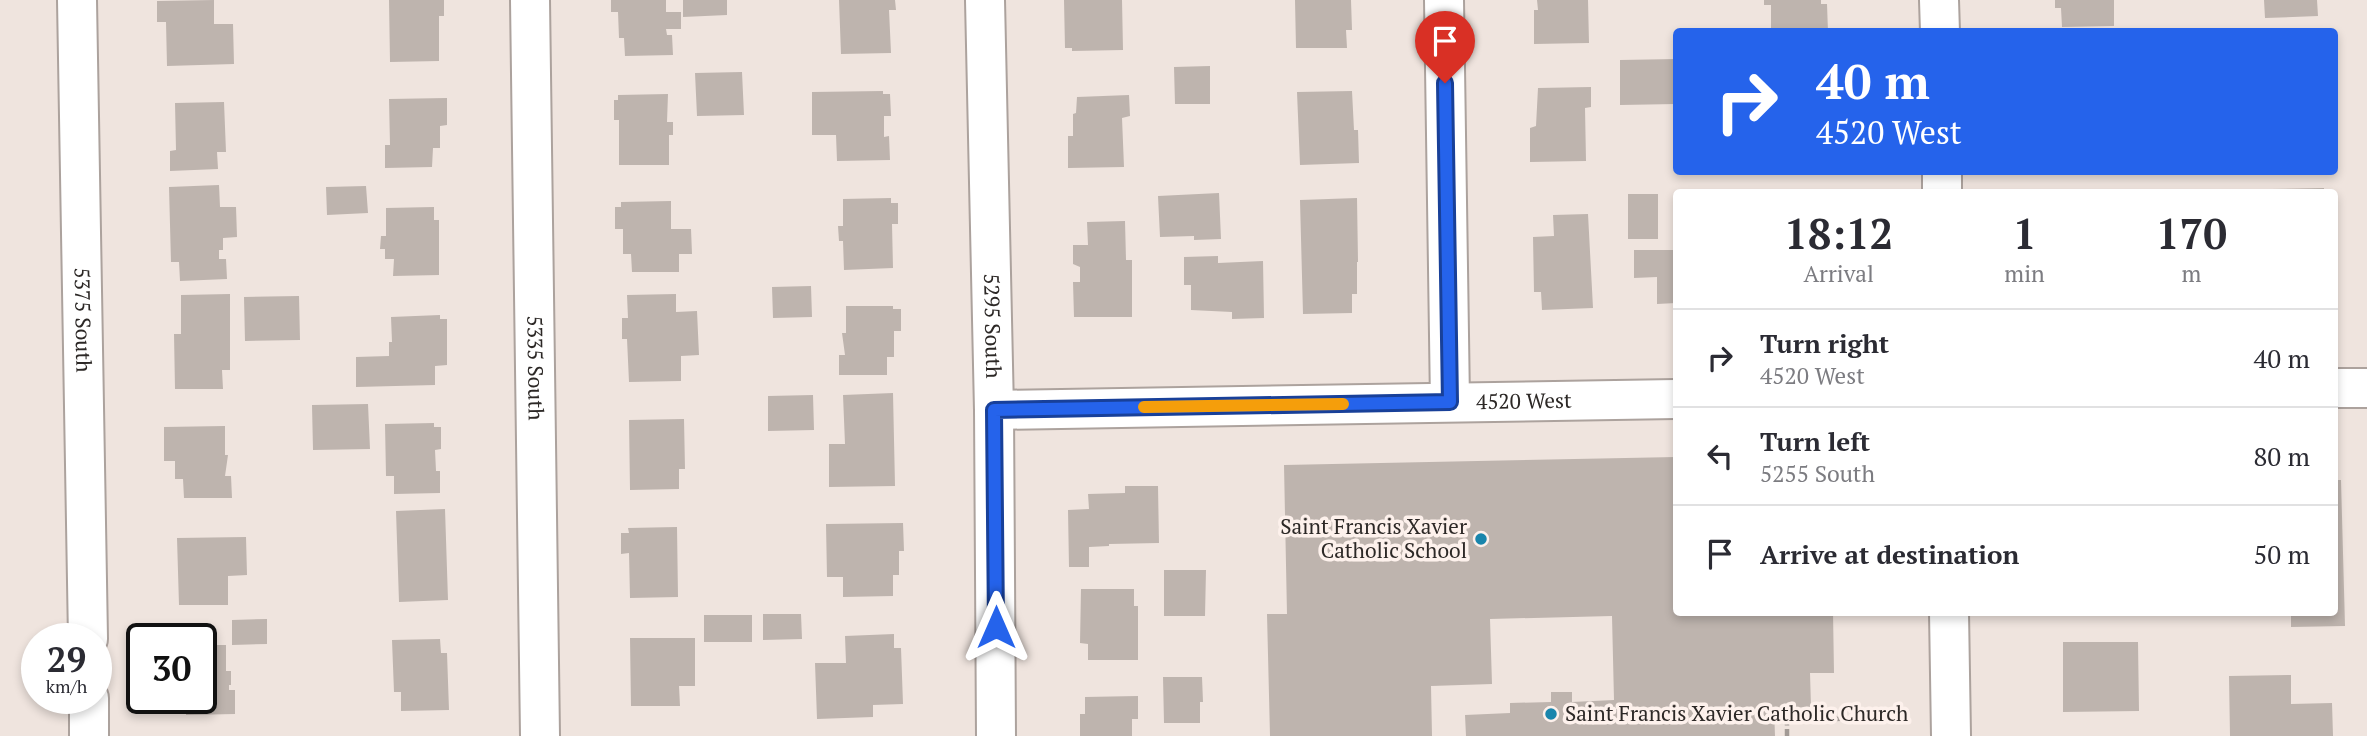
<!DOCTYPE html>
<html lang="en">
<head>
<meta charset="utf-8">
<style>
	body { margin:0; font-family:"PT Serif",serif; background:#f7f7f7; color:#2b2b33; height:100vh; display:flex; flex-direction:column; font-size:26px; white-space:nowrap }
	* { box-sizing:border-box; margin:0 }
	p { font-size:23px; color:#7c7c81 }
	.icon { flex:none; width:38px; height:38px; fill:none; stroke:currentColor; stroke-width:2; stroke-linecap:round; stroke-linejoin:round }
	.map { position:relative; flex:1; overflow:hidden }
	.side { position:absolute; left:1673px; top:189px; width:665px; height:427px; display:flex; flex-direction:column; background:#fff; border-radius:7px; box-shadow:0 4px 10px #0003 }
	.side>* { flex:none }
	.top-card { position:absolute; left:1673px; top:28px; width:665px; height:147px; border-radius:7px; box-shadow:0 4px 10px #0003; background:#2563eb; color:#fff; overflow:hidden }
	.speed { position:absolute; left:21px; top:623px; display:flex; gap:14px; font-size:35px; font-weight:700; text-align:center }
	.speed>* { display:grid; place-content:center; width:91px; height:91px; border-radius:50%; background:#fff; box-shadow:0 4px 10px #0003; line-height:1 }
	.speed small { font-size:18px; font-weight:400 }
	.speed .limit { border:4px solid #111; border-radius:10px; background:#fff; color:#111 }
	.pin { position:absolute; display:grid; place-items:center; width:60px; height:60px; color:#fff; margin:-72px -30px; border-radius:50% 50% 50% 0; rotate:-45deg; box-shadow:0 0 7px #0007 }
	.pin .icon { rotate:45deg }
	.me { position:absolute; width:77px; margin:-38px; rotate:0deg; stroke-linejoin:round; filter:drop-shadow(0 0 5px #0008) }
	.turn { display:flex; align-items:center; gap:24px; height:147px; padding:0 28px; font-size:32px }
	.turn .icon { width:91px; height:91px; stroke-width:2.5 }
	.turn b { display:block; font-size:49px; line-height:60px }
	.eta { display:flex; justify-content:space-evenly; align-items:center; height:119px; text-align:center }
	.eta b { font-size:42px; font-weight:800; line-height:49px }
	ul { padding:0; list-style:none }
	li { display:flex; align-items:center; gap:21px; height:98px; padding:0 28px; border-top:2px solid #e1e1e2 }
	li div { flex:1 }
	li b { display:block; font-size:26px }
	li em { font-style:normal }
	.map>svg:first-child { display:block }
	.building { fill:#beb4ae }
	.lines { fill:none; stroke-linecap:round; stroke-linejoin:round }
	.minor-casing { stroke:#aca29d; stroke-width:42 }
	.tertiary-casing { stroke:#aca29d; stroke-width:42 }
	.path { stroke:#a29a95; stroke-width:4.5; stroke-dasharray:7 3.5; stroke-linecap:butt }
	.minor { stroke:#fff; stroke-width:38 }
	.tertiary { stroke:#fff; stroke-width:38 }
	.route-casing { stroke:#184099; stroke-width:18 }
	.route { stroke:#2563eb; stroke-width:12 }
	.slow { stroke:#f59e0b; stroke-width:12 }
	.poi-dot { fill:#1985ac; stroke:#fdf1ec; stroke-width:2.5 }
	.labels { text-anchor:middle; stroke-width:7; stroke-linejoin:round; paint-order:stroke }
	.street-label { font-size:21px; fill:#2c2826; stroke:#fdf1ec }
	.poi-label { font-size:21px; fill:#2c2826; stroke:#fdf1ec; text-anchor:end }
</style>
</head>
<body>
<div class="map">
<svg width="2367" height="736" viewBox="0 0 2367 736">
	<rect width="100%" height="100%" fill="#efe4de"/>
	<path class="building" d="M214,0V24H233L234,64L167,66L166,22H157V1Z
		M389,0H444V16H439V61L390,62Z
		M611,0H666V12H681V29H666L667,35H672L673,55L625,56L624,38H619L618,12H611Z
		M683,0H727V15L683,17Z
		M839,0H895L896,10H889L891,53L841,54Z
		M1064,0H1122L1123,50L1072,51V48H1065Z
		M1295,0H1351L1352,30H1346L1347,48H1296Z
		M1537,0H1588L1589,43L1534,44V10H1538Z
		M1764,0H1821V4H1827L1828,32H1771V5H1764Z
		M2055,0H2114V26L2062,27L2061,8H2055Z
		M2264,0H2317L2318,16L2265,18Z
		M1676,59V104L1620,105V60Z
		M1210,66V104H1175L1174,67Z
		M742,72L744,115L697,116L695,73Z
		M1591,87V107L1585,108L1586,161L1530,162V128L1536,126L1538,88Z
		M883,91V94H890L891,116H884V137L889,136L890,160L837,161L836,135H812V92Z
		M1352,91L1354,130H1358L1359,163L1300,165L1297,92Z
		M668,94L667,122H673V135H669V165H619V120H614V100H618V95Z
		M1129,95L1130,116L1122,118L1124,167L1068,168V136H1073V114L1076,113L1077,97Z
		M447,98V125L440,126V148H433L432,167L385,168V145H390L389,99Z
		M224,102L226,152H217L218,169L170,171V151L176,150L175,103Z
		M219,185L220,207H236L237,237L223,238V250H219V259H226L227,279L180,281L179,262H171L169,187Z
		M366,186L368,213L327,215L326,187Z
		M2324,188V192H2271V189Z
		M1219,193L1221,239L1194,240V236L1160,237L1158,196Z
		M1628,194H1658V239H1628Z
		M891,198V203H898V224H892L893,268L844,270L843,241H839L838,226H843V199Z
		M1357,198L1358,262H1357V294H1352V313L1303,314L1300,200Z
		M671,201V229H691L692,254H679V272H632L631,254H623V229H615V207H621V202Z
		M434,207V220H439V275L393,276L394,259H385V249H380L381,236H386V208Z
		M1588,214L1593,308L1542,310L1541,292H1534L1533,237L1554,236L1553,215Z
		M1125,221L1126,260H1132V317H1074L1073,282H1080V267L1073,264V245H1088L1087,222Z
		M1634,250H1676V303L1657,304V277L1634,278Z
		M1218,256V263L1263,261L1264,318L1232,319V312L1191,310V285H1184V257Z
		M811,286L812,317L773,318L772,287Z
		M230,294V370H222L223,389H175L174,334H181V295Z
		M676,294V312L697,311L699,355L681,356V381L629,382L627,339H622V318H628L627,295Z
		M299,296L300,340L245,341L244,297Z
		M846,306H893V309H901V331H894V357H887V375H839V355H845L842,333H846Z
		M440,315V319H447V365L435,366V385L356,387V357L389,356V342H392L391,317Z
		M893,393L895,486L829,487V444H845L843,395Z
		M813,395L814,430L768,431V396Z
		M368,404L370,449L313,450L312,405Z
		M684,419L685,469H679V489L630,490L629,420Z
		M434,423V427H441V449L435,450L436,471H440V493L394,494V476H386L385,424Z
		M225,426V455H228L225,476H231L232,498H184L183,479H175V461H164V427Z
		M1676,457V612H1833L1834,673H1810L1811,707L1774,708L1775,736H1466L1465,715L1510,713V703L1551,702V692H1572V702L1614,700L1612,616L1490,619L1492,684L1431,686L1432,736H1270L1267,614H1287L1284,465Z
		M2334,480H2341L2345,626L2291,627V612H2334Z
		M1125,486H1158L1159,543L1109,544V546L1089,547V567H1069L1068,510L1089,509L1088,494L1125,493Z
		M445,509L448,600L399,602L396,511Z
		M903,523L904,551H899V575H893V596L843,597V577H827L826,524Z
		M677,527L678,597L630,598L629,553L621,554V533H629L628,528Z
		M246,537L247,575L228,576V605H179L177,538Z
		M1164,570H1206L1205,616H1164Z
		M1081,589H1134V606H1138V660H1088V644L1080,643Z
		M763,614H801L802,639L763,640Z
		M704,615H752V642H704Z
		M267,619V644L232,645V620Z
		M894,634V648H901L903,704L873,705V717L817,719L815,663H846L845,636Z
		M630,638H695V686H679L680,706H631Z
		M440,639L441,653H447L449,710L401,711V692H394L392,640Z
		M2063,642H2138L2139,711L2063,712Z
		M201,645H226V671H231V685H229V690H235V714L186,715V698H201Z
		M2291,675V704L2332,703L2333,736H2230L2229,676Z
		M1163,677H1202L1203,702H1200V723H1164Z
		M1138,696V719H1132V736H1080V714H1085V697Z"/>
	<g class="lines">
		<g class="minor-casing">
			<g id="minor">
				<path id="s1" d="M77,0L88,639"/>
				<path id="s2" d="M530,0L540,736"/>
				<path id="s3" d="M985,0L994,410L996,736"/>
				<path d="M1444,0L1450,402"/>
				<path d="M2334,388H2367"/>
				<path id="s4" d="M994,410L1676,399"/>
				<path d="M89,698V736"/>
			</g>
		</g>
		<g class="tertiary-casing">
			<path id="tertiary" d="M1939,0L1940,32
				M1942,172V192
				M1949,612L1951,736"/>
		</g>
		<path class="path" d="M1787,736V720L1882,718"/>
		<use href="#minor" class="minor"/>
		<use href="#tertiary" class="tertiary"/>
	</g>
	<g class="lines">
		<g class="route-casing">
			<path id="route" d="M996,627L994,410L1450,402L1445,83"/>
		</g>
		<use href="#route" class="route"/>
		<path class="slow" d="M1144,407L1343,404"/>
	</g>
	<g class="poi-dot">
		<circle cx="1481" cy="539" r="7"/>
		<circle cx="1551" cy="714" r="7"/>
	</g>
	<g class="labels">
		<g class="street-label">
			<text dy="7" stroke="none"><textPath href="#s1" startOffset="320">5375 South</textPath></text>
			<text dy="7" stroke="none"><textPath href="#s3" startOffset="326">5295 South</textPath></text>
			<text dy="7" stroke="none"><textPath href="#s2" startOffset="368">5335 South</textPath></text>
			<text dy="7" stroke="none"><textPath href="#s4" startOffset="530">4520 West</textPath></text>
		</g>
		<g class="poi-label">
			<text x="1467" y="534">Saint Francis Xavier<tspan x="1467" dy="24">Catholic School</tspan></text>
			<text x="1565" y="721" text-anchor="start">Saint Francis Xavier Catholic Church</text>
		</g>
	</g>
</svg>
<div class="speed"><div>29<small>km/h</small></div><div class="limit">30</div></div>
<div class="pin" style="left:1445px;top:83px;background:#d93025"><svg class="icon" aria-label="arrive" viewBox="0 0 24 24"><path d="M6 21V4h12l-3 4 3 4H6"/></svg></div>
<svg class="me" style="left:996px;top:627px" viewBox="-20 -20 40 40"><path d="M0-17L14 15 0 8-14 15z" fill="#2563eb" stroke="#fff" stroke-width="4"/></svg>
<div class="top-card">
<div class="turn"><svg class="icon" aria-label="right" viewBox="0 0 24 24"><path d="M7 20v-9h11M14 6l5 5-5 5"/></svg><div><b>40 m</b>4520 West</div></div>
</div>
<section class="side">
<div class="eta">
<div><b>18:12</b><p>Arrival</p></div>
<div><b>1</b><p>min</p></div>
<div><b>170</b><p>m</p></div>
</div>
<ul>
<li><svg class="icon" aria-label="right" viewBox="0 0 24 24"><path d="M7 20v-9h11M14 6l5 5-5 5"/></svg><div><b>Turn right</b><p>4520 West</p></div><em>40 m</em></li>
<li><svg class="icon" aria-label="left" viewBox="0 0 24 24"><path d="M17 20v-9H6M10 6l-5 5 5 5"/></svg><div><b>Turn left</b><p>5255 South</p></div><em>80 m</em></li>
<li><svg class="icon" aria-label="arrive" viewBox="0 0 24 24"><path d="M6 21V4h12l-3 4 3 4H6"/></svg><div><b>Arrive at destination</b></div><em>50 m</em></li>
</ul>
</section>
</div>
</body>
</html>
